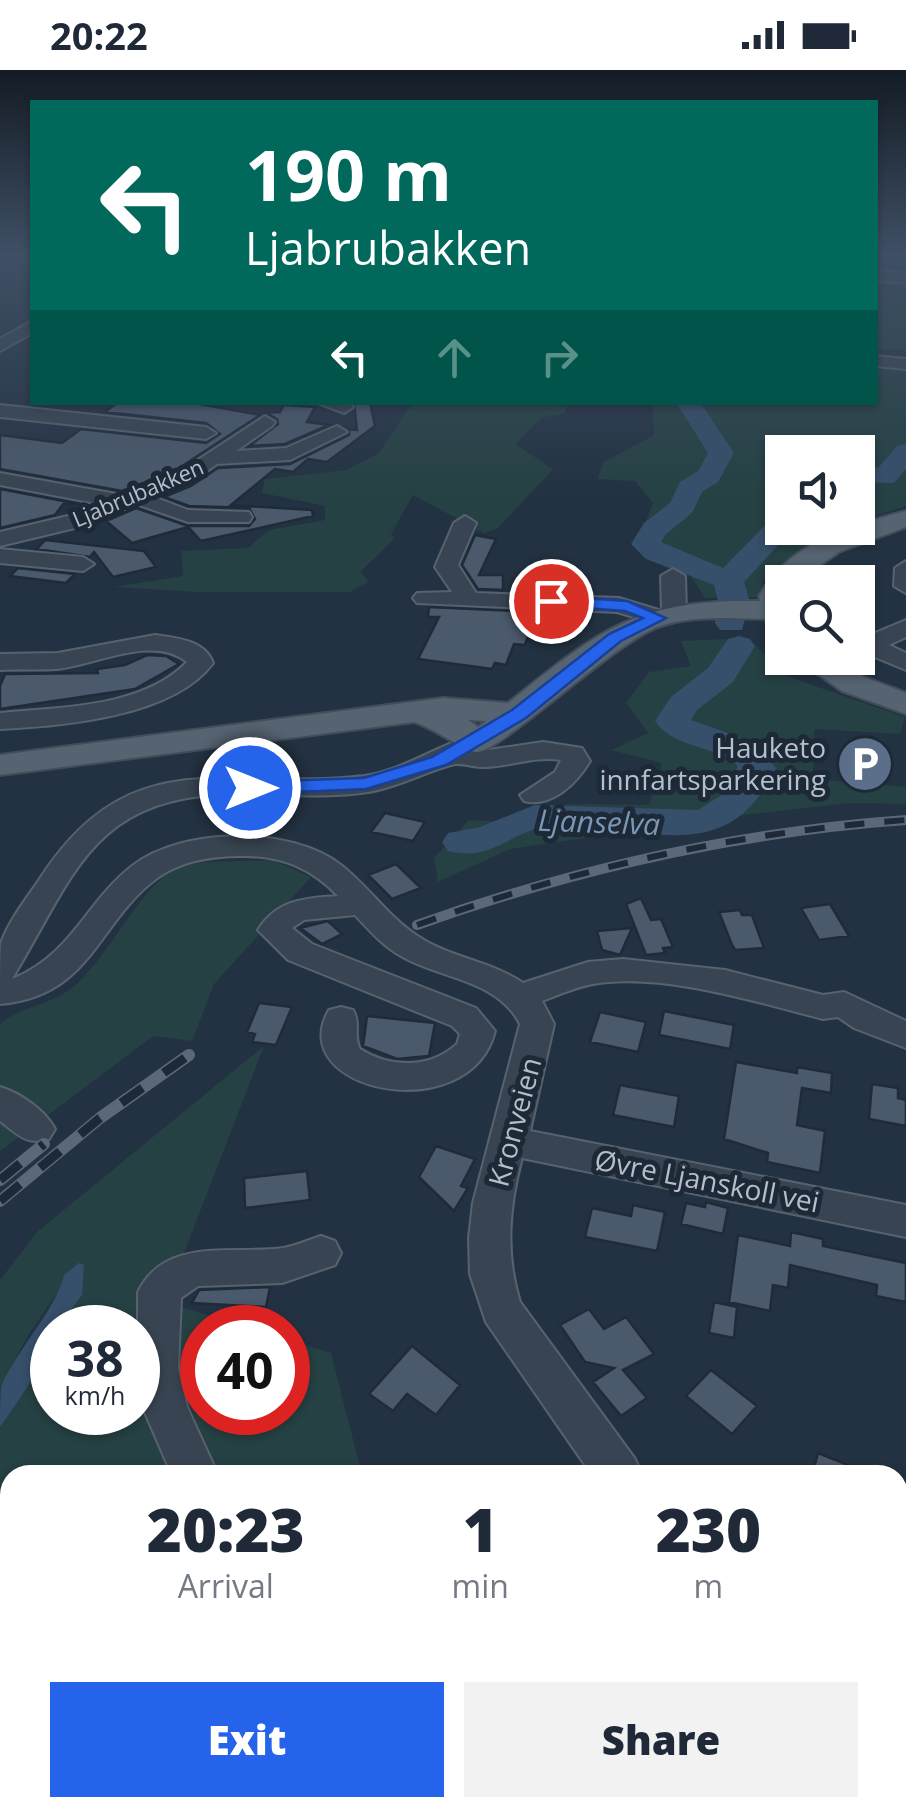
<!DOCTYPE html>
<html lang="en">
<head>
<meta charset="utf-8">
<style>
	body { margin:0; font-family:"Open Sans",sans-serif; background:#f2f2f3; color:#1f2937; height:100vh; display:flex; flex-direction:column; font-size:38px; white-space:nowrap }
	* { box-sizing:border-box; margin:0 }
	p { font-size:32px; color:#747a83 }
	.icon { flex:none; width:55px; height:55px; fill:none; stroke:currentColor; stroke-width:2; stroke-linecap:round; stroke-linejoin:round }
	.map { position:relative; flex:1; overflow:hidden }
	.panel { position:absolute; left:0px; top:1395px; width:908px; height:352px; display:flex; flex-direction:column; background:#fff; border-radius:30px 30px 0 0; box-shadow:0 2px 8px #0004 }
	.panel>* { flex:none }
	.hud { position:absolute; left:30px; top:30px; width:848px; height:305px; border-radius:0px; box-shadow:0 2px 8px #0004; background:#00695c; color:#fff; overflow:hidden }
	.buttons { position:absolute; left:765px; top:365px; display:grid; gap:20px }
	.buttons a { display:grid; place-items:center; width:110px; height:110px; border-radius:0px; background:#fff; box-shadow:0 2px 8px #0004; font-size:50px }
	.speed { position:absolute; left:30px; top:1235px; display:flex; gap:20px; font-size:50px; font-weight:700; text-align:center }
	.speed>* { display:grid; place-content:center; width:130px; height:130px; border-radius:50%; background:#fff; box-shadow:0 2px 8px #0004; line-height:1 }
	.speed small { font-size:25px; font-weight:400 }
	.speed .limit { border:15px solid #d22; background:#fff; color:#111 }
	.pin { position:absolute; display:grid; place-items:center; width:85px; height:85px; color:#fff; margin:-42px; border:5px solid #fff; border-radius:50%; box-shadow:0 2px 10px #0007 }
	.me { position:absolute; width:110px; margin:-55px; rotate:90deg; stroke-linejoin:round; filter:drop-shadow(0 0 8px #0008) }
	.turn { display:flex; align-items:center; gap:35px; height:210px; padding:0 50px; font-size:45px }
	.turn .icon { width:130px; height:130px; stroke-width:2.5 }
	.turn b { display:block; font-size:70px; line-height:85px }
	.lanes { display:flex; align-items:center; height:95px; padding:0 50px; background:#0003; justify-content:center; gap:50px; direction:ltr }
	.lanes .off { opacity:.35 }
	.eta { display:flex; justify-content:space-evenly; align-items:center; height:170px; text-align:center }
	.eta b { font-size:60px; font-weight:800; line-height:70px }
	.primary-button { display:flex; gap:20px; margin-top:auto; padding:20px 50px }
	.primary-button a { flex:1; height:115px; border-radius:0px; background:#2563eb; color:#fff; font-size:40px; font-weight:800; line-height:115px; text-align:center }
	.primary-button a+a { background:#f2f2f3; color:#1f2937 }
	.status { display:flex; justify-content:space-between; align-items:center; height:70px; padding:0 50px; background:#fff; direction:ltr }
	.status svg { height:28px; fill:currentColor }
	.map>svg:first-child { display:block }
	.green { fill:#254143 }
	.water { fill:#364f6a }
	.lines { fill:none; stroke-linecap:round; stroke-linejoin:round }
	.stream { stroke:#364f6a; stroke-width:11 }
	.river { fill:#364f6a; fill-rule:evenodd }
	.building { fill:#4a596b; stroke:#1f2b39; stroke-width:2.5 }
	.minor-casing { stroke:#56626f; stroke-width:4 }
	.major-casing { stroke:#424d5b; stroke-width:4 }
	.minor { fill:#384451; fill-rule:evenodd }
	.major { fill:#566371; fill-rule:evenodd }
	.rail-far1-casing { stroke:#5a6879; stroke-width:10 }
	.rail-casing { stroke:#5a6879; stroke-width:12 }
	.rail-far1 { stroke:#1d2937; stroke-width:6; stroke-dasharray:20; stroke-linecap:butt }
	.rail { stroke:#1d2937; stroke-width:9; stroke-dasharray:26; stroke-linecap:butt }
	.route { fill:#2563eb; stroke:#184099; stroke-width:2.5 }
	.labels { text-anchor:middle; stroke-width:10; stroke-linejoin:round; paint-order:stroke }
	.far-street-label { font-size:22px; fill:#b5bfcc; stroke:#1d2937 }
	.poi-label { font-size:28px; fill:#b5bfcc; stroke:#1d2937; text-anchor:end }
	.street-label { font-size:28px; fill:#b5bfcc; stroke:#1d2937 }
	.water-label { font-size:30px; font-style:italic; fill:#7a97b5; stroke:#1d2937 }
</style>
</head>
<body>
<div class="status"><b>20:22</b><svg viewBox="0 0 49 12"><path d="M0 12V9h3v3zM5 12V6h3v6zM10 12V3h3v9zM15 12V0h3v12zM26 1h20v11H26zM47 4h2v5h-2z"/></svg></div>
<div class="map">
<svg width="906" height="1747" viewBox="0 0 906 1747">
	<rect width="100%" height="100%" fill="#233242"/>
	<path class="green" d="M875,220L906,223V280L875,279Z
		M875,296L906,300V436L858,452V382H782V458H840L766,503L758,527L705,528L690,505L637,475L653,433L635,411L597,409L604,392L654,365L653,337L646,333L875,332Z
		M412,333H568L565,343L541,348L515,374L553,399L498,458L484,463L413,425L391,464L394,469L361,501L368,512L350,522H199L114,517L183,506L181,481L248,478L269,460L325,450V436L262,423L265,409L346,400L379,383Z
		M729,569L755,575L789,607L905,647L900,664L814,659L813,709L906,717V734L849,733L728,747L510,779L438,812L434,788L469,750L540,754L567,734L649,735L662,693L611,680L648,663L626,633L649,602L691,596L681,571Z
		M273,790L311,807L214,914L192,971L153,966L0,1081V954C20,937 48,935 69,920C109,891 141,810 181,797C204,789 248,792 273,790Z
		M264,976L165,1232L246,1257L202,1258V1342H288V1270L331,1283L362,1405H10V1738H422L423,1747H0V1357L52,1265V1342H138V1258L58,1257L82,1225V1212L64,1205L61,1217L27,1267L0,1318V1210L37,1162Z"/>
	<path class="water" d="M79,1193L84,1195L82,1225L58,1257L52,1258C52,1283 16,1335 0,1357C0,1346 0,1328 1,1317C15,1282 57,1238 64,1205Z"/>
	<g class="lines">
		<path class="stream" d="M230,1747L242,1738"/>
		<path class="river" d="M676,332H700L734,383L718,412L702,422L692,443L666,464L661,472L723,498L772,448L782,446V458H794L744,512L750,532L742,560H720L715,553L718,532L714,515L646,489L631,474L644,453L670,433L680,412L698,401L708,383Z
			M906,374V399L894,413L858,412V396L878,398L897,376Z
			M739,566L750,569L755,576L733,612L697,640L691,650L756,673L776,698C723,808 637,747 543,758C510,762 492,792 448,781L442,772L448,763L480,757L535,735L698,740L723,724L738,696C713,674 674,679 655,651L671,627L708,598L728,569Z"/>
	</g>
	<path class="building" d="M118,332H188L260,345L173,402L122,421L0,399V365L62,373L81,359L206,373L220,364L206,353L105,342Z
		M354,332H370L375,356L327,392L308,389L293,402L275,399L231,435L312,440L313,446L201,471L188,457L132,473L106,451L136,438L188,456H249L255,449L249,438L189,436L164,427L191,416L218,398L290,394L349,365V359L357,360Z
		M284,335L315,337L307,352L329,355L285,374L249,376L278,354L277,349L266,343L280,342Z
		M0,419L79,434L64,433L55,445L0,458Z
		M475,465L496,469L479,505H503V520L478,519L462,495Z
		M45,470L144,481L156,497L113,507L94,482L90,487L37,479Z
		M18,498L75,504L66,513L10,506Z
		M429,537L513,541L536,544L525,575L514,574L506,595L495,593L492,599L418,589L439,547H428Z
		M147,585L166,586L179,594L135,619L0,639V616L5,604L98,603L97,599L125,595Z
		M385,743L425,752L413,771L371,762Z
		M396,794L421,818L392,829L368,805Z
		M641,828L651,850L661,849L673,877L663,878L665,883L646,885L626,834Z
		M830,834L849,866L819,870L801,838Z
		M740,840L742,845H752L764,878L735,880L732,875L719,842Z
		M328,851L342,864L322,874L300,858Z
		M632,858L620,885L602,880L597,861Z
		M259,933L292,937L276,975L252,972L255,964L247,962Z
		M664,941L734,955L730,979L659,965Z
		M600,942L646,952L638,982L590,972Z
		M367,946L435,953L429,986L397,989L363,976Z
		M736,992L797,1003V997L832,1003L831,1023L802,1018L797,1055L825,1061L820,1103L767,1092L768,1083L724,1069Z
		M872,1014L898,1018V1028L906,1030V1056L869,1049Z
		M620,1015L679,1026L674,1057L613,1045Z
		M436,1076L475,1089L461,1116L468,1118L454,1141L419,1107Z
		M307,1101L310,1130L245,1138L244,1108Z
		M706,1132L728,1138L723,1164L681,1154L686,1133L705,1137Z
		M633,1135L665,1142L657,1181L585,1167L592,1138L631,1146Z
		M791,1162L823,1169V1176L906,1193V1232L876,1226L877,1215L790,1195L788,1218L773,1215L770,1241L729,1232L738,1165L790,1176Z
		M270,1217L266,1237L192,1233L199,1220Z
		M714,1232L737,1237L734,1268L709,1263Z
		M589,1239L604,1259L626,1247L654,1284L623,1300L647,1328L621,1346L593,1312L614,1298L585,1292L560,1255Z
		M412,1276L460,1315L436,1345L407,1324L393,1341L369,1324Z
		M711,1300L757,1336L732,1364L686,1326Z
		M818,1383L871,1404V1405H812Z"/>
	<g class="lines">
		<g class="minor-casing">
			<path id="minor" d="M875,201L906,203V213L875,211Z
				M32,251V263L0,281V269Z
				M875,286L906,289V299L875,296Z
				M315,332H348L353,337L344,343Z
				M0,335L206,357L216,363L206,369L0,347Z
				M265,346L275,352L272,356L236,381L286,378L337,356L347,362L290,390L217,394L189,413L154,427L188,440L249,442L252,447L249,452H188L136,434L83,456L0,476V462L68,446L100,434L0,415V403L122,425L175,405Z
				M465,446L476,453L458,495L476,523L619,528L662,541L661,506L673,499L685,506L686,543L682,548L657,554L617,542L417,533L413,528L417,523L452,522L435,497L454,453Z
				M0,479L83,487L94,494L83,501L0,493Z
				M906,491V523L894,516L895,498Z
				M906,550V567L889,575L906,583V600L858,580V564L868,566Z
				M155,565C176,568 205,570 213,593C173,647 62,656 0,659V643C60,637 143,638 187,592C153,564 96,595 56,599C38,600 19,599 0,600V584L58,583Z
				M478,664L492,672L482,681L543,672L582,678L590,691C577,713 552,738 524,731L520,725L555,702L561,690C535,686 511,696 486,697C476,698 464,693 455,694C428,700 400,717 368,722C323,729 276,723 230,724C91,728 75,805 12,909C72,885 85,833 132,796C182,757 291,756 341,795C369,817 389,848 419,867C451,888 491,891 523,913L588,892L623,889L725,900L823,925L844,922L906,951V978L854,958L838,947L823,949C757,932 661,902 593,914C576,917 558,925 542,931L554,954L530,1061L906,1135V1167L522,1088C509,1137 505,1183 520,1232L635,1389L642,1405H592L486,1252L470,1204L469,1168L473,1133L520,954C497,909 440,909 401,886C383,876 369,860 355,845L304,850L292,858L312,874L476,938L495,961C470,1060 282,1021 329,940L341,937L353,940C361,954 353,966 360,979C390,998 430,999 457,974L460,964L452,956L288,890L258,860C277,830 304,828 338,826C311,798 282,786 243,786C213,786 181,790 156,809C97,853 92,926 0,934C0,916 0,889 1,873C9,850 28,827 41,807C133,668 227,722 364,706C406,700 438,674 478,664Z
				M0,1017C20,1023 45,1040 55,1059L49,1069C27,1076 17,1064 0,1051Z
				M321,1166L335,1171L341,1183L335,1195L282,1213L198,1216L181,1228L178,1298L187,1337L218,1405H172L143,1338L138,1313V1222C165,1166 234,1185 283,1178C296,1176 308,1170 321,1166Z
				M723,1738H777L775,1747H721Z
				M824,1738H891L894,1747H827Z"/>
		</g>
		<g class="major-casing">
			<path id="major" d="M906,441V457L839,482L796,512H782V565L771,562L765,549C730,548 691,545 658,557C612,574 500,683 476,682C465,681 432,657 414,652L0,705V685L443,628L508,633C600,559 637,529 760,531L759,526C788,472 852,455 906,441ZM468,650L486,651L478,657Z
				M795,588H831L864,607L906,623V644L842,621Z"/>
		</g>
		<use href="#minor" class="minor"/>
		<use href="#major" class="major"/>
		<g class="rail-far1-casing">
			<path id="rail-far1" d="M417,855C577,798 737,762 906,750"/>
		</g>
		<g class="rail-casing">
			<path id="rail" d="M0,1110L44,1074
				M0,1131L100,1048L189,985"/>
		</g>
		<use href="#rail-far1" class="rail-far1"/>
		<use href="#rail" class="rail"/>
	</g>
	<linearGradient id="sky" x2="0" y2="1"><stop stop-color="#131c24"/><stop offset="0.43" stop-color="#3f4f65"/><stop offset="1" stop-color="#3f4f65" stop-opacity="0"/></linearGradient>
	<rect width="906" height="428" fill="url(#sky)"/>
	<path class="route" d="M551,526L627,531L666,548L621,571L526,648L446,695L366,719L250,724L240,718L250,712L364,708L432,687L512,640L609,564L643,548L625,541L545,535L543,531Z"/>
	<defs>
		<g id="parking-disc" transform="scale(2.875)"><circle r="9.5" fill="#5c6f8a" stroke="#1d2937"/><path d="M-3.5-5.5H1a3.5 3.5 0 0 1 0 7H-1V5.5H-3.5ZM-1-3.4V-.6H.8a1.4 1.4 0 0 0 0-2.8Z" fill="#fff"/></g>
	</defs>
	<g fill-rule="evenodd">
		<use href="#parking-disc" x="865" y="694"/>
	</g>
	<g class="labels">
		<g class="far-street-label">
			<text transform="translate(138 423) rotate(-23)" y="8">Ljabrubakken</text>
		</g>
		<g class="poi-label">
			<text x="826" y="688">Hauketo<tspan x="826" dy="32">innfartsparkering</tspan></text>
		</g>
		<g class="street-label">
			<text transform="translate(515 1052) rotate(-75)" y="10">Kronveien</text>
			<text transform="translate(707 1111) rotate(11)" y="10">Øvre Ljanskoll vei</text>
		</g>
		<g class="water-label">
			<text transform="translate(599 753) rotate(2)" y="10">Ljanselva</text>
		</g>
	</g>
</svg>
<div class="buttons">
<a><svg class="icon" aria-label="sound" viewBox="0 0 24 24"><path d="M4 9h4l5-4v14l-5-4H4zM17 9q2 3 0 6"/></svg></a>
<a><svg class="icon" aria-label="search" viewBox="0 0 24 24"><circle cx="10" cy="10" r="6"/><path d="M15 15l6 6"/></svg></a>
</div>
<div class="speed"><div>38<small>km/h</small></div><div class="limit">40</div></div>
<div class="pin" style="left:551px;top:531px;background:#d93025"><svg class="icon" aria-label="arrive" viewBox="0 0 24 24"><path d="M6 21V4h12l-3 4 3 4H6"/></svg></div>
<svg class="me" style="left:250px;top:718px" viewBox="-20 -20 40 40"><circle r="17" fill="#2563eb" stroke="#fff" stroke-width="3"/><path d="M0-11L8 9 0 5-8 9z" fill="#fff"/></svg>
<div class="hud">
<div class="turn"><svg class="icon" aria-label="left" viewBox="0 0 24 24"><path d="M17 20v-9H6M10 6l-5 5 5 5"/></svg><div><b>190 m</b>Ljabrubakken</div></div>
<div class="lanes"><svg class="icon" aria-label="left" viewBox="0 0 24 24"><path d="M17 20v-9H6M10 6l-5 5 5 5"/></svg><svg class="icon off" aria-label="ahead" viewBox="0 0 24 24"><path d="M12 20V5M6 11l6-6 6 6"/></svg><svg class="icon off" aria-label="right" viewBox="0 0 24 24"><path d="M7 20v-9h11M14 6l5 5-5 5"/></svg></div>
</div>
<section class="panel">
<div class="eta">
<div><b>20:23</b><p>Arrival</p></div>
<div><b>1</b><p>min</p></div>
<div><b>230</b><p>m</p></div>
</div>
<div class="primary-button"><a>Exit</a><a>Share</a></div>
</section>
</div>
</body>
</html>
